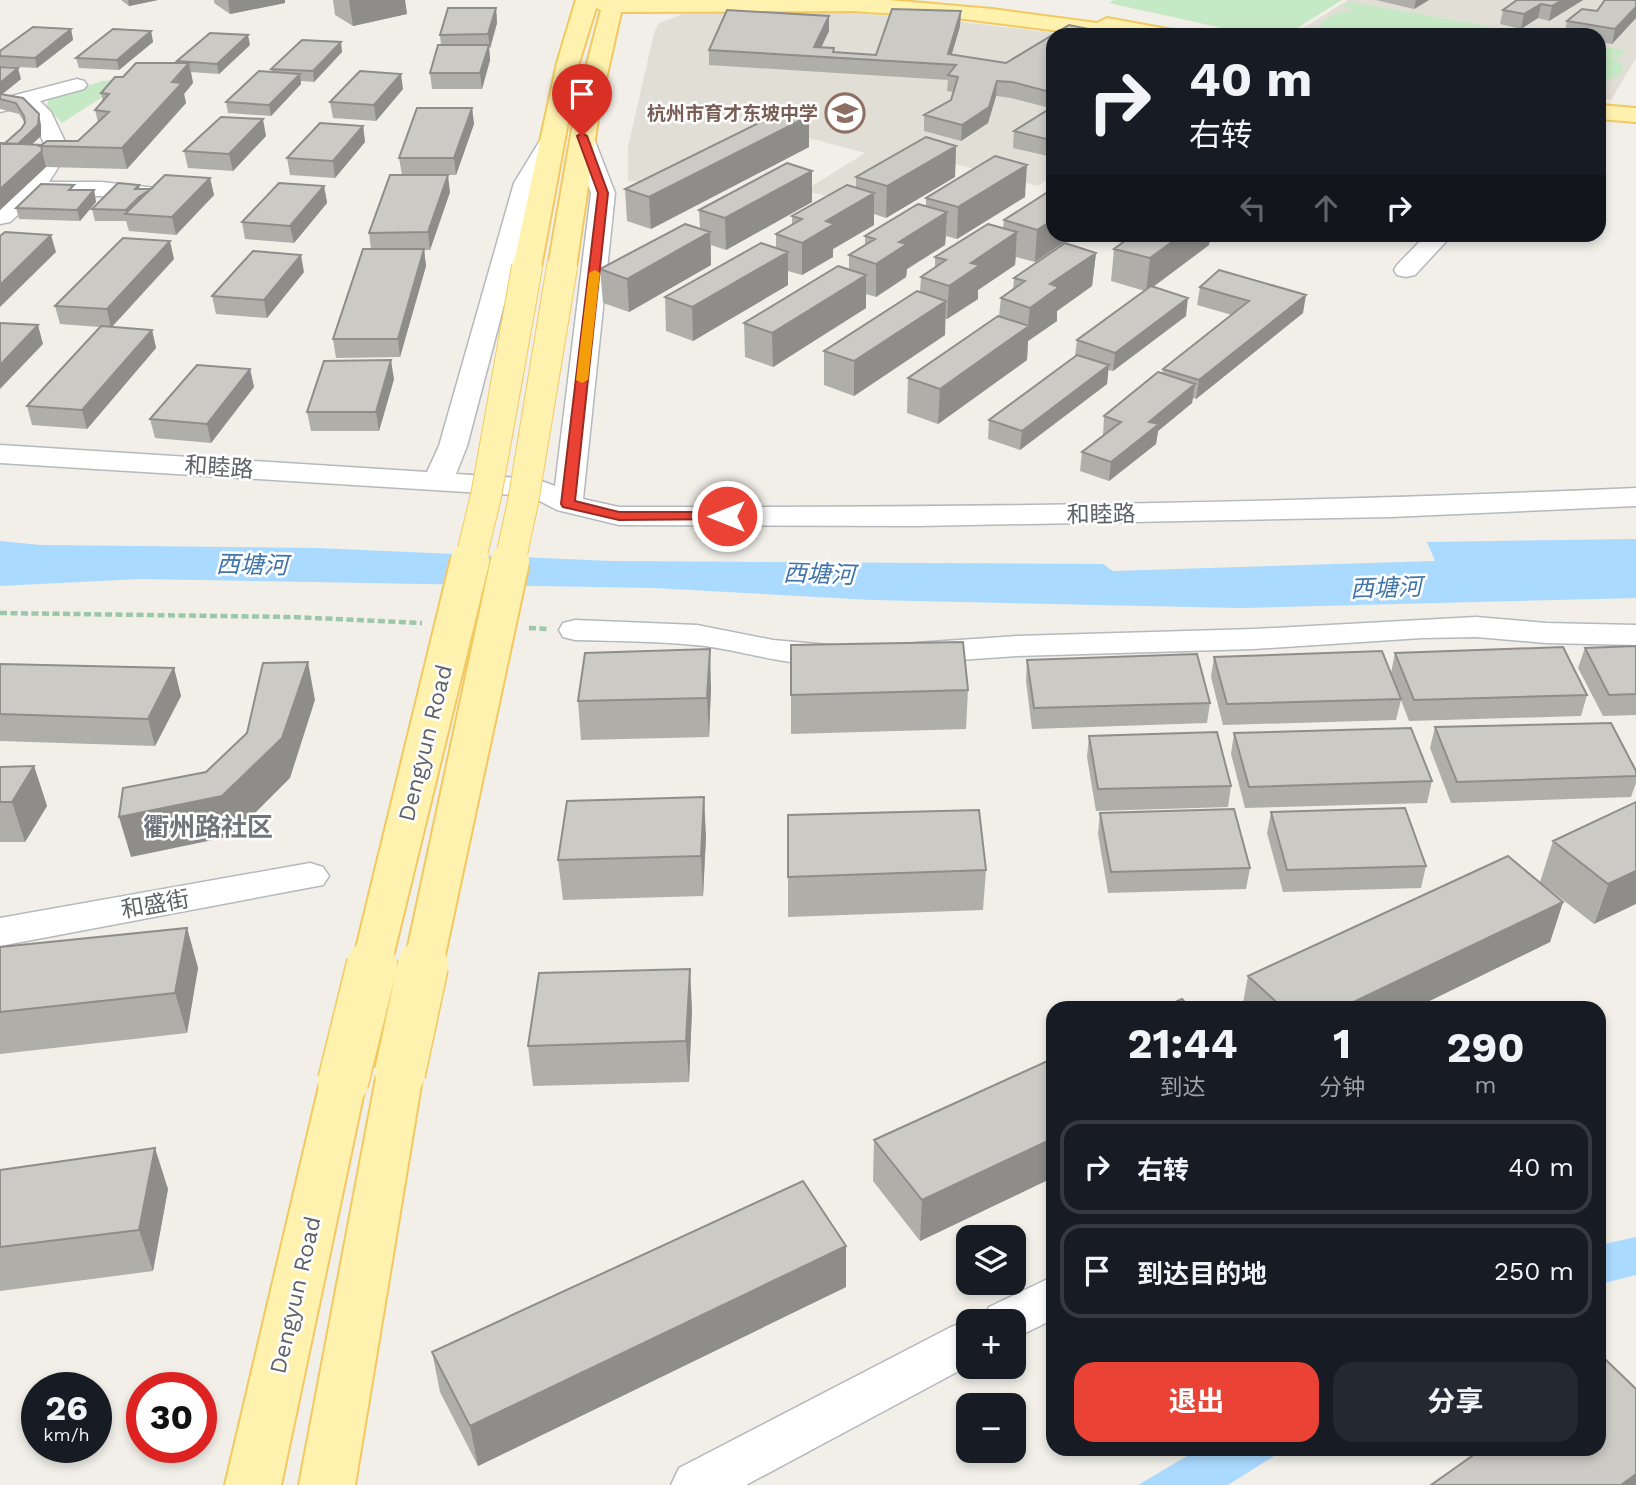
<!DOCTYPE html>
<html lang="zh">
<head>
<meta charset="utf-8">
<style>
	body { margin:0; font-family:"Work Sans","Noto Sans SC",sans-serif; background:#242831; color:#f1f3f6; height:100vh; display:flex; flex-direction:column; font-size:26px; white-space:nowrap }
	* { box-sizing:border-box; margin:0 }
	p { font-size:23px; color:#9ea1a6 }
	.icon { flex:none; width:38px; height:38px; fill:none; stroke:currentColor; stroke-width:2; stroke-linecap:round; stroke-linejoin:round }
	.map { position:relative; flex:1; overflow:hidden }
	.side { position:absolute; left:1046px; top:1001px; width:560px; height:455px; display:flex; flex-direction:column; background:#171b24; border-radius:21px; box-shadow:0 4px 10px #0003 }
	.side>* { flex:none }
	.top-card { position:absolute; left:1046px; top:28px; width:560px; height:214px; border-radius:21px; box-shadow:0 4px 10px #0003; background:#171b24; color:#f1f3f6; overflow:hidden }
	.fabs { position:absolute; left:956px; top:1225px; display:grid; gap:14px }
	.fabs a { display:grid; place-items:center; width:70px; height:70px; border-radius:14px; background:#171b24; box-shadow:0 4px 10px #0003; font-size:35px }
	.speed { position:absolute; left:21px; top:1372px; display:flex; gap:14px; font-size:35px; font-weight:700; text-align:center }
	.speed>* { display:grid; place-content:center; width:91px; height:91px; border-radius:50%; background:#171b24; box-shadow:0 4px 10px #0003; line-height:1 }
	.speed small { font-size:18px; font-weight:400 }
	.speed .limit { border:10px solid #d22; background:#fff; color:#111 }
	.pin { position:absolute; display:grid; place-items:center; width:60px; height:60px; color:#fff; margin:-72px -30px; border-radius:50% 50% 50% 0; rotate:-45deg; box-shadow:0 0 7px #0007 }
	.pin .icon { rotate:45deg }
	.me { position:absolute; width:77px; margin:-38px; rotate:270deg; stroke-linejoin:round; filter:drop-shadow(0 0 5px #0008) }
	.turn { display:flex; align-items:center; gap:24px; height:147px; padding:0 28px; font-size:32px }
	.turn .icon { width:91px; height:91px; stroke-width:2.5 }
	.turn b { display:block; font-size:49px; line-height:60px }
	.lanes { display:flex; align-items:center; height:66px; padding:0 28px; background:#0003; justify-content:center; gap:35px; direction:ltr }
	.lanes .off { opacity:.35 }
	.eta { display:flex; justify-content:space-evenly; align-items:center; height:119px; text-align:center }
	.eta b { font-size:42px; font-weight:700; line-height:49px }
	.button { display:flex; gap:14px; margin-top:auto; padding:14px 28px }
	.button a { flex:1; height:80px; border-radius:21px; background:#ea4335; color:#fff; font-size:28px; font-weight:700; line-height:80px; text-align:center }
	.button a+a { background:#242831; color:#f1f3f6 }
	ul { padding:0; list-style:none }
	li { display:flex; align-items:center; gap:21px; height:94px; margin:0 14px 10px; padding:0 14px; border:4px solid #363941; border-radius:21px }
	li div { flex:1 }
	li b { display:block; font-size:26px }
	li em { font-style:normal }
	.map>svg:first-child { display:block }
	.education { fill:#e1ded6 }
	.green { fill:#c5e8c5 }
	.water { fill:#aadaff }
	.lines { fill:none; stroke-linecap:round; stroke-linejoin:round }
	.minor-casing { stroke:#b5b8bc; stroke-width:3 }
	.major-casing { stroke:#f2c960; stroke-width:4 }
	.path { stroke:#9cc7a9; stroke-width:4.5; stroke-dasharray:7 3.5; stroke-linecap:butt }
	.minor { fill:#fff; fill-rule:evenodd }
	.major { fill:#fff2af; fill-rule:evenodd }
	.major-bridge-far2-casing { stroke:#f2c960; stroke-width:32; stroke-linecap:butt }
	.major-bridge-far1-casing { stroke:#f2c960; stroke-width:42; stroke-linecap:butt }
	.major-bridge-casing { stroke:#f2c960; stroke-width:53; stroke-linecap:butt }
	.major-bridge-far2 { stroke:#fff2af; stroke-width:30 }
	.major-bridge-far1 { stroke:#fff2af; stroke-width:38 }
	.major-bridge { stroke:#fff2af; stroke-width:50 }
	.wall { fill:#afaea9 }
	.shaded-wall { fill:#8f8d8a }
	.building { fill:#cccac5; stroke:#8f8d8a; stroke-width:2 }
	.route { fill:#ea4335; stroke:#982c22; stroke-width:2 }
	.slow { fill:#f59e0b }
	.labels { text-anchor:middle; stroke-width:5; stroke-linejoin:round; paint-order:stroke }
	.far-education-label { font-size:19px; font-weight:bold; fill:#785e54; stroke:#fff; text-anchor:end }
	.street-label { font-size:23px; fill:#5f6368; stroke:#fff }
	.water-label { font-size:24px; font-style:italic; fill:#4174aa; stroke:#fff }
	.quarter-label { font-size:26px; font-weight:bold; fill:#70757a; stroke:#fff }
</style>
</head>
<body>
<div class="map">
<svg width="1636" height="1485" viewBox="0 0 1636 1485">
	<rect width="100%" height="100%" fill="#f1efe8"/>
	<path class="education" d="M1348,0H1636V58L1611,100L1600,98V35H1292Z
		M702,13H855L962,22L1071,35H1054L1053,175L1038,186L914,153L837,198L804,191L865,153L768,127L642,202L639,182L628,181V147L654,33L659,23L683,14Z"/>
	<path class="green" d="M1114,0H1342L1286,35H1254L1109,3Z
		M1349,2L1538,35H1322L1318,31C1322,15 1341,12 1355,10L1343,6Z
		M1600,46L1624,50L1621,57L1608,55L1620,62L1623,68L1620,75L1600,84Z
		M113,80L116,88L62,123L47,107L48,101L55,97L102,81Z"/>
	<path class="water" d="M1636,539V598L1239,608L872,600L653,588L139,579L0,586V541L41,545L317,548L611,561L1103,564L1113,571L1435,561L1427,542Z
		M1636,1237V1275L1600,1284V1245Z
		M1199,1449H1285L1228,1485H1138Z"/>
	<g class="lines">
		<g class="minor-casing">
			<path id="minor" d="M77,79L84,81L87,85L84,89L40,101L51,112L69,150L49,182H101L156,188L164,190L168,195L164,200L156,202L101,196H39L10,222L0,224V206L24,185L47,150L31,115L21,107L0,112V99Z
				M555,127L563,129L566,134L536,183L467,446L456,474L536,479L555,486L591,193L571,136L574,131H590L593,136L615,193L583,499L619,507C958,508 1297,503 1636,488V506L1390,517L918,526L619,525L557,510L530,496L0,463V445L427,472L439,446L514,183L547,129Z
				M1427,234H1453L1415,275L1406,277L1397,275L1394,270L1397,265Z
				M1476,617L1546,623L1636,625V645L1546,643L1476,637L1422,638L1254,649L1017,656L916,663L904,660L899,653L904,646L916,643L1017,636L1254,629Z
				M575,620L697,625L773,640L851,647L856,654L851,661C801,673 744,649 695,645C655,641 615,641 575,640L563,637L559,630L563,623Z
				M310,863L323,867L329,876L323,885L0,946V918Z
				M1054,1276V1319L1013,1339V1321H982L989,1307Z
				M968,1321V1366L746,1485H671L679,1468L951,1327Z"/>
		</g>
		<g class="major-casing">
			<path id="major" d="M576,0H888L992,9L1097,23L1107,18L1167,29L1175,30L1178,35H1091L957,18L853,11L621,12L600,106L576,267L572,273L562,275L552,273L548,267L576,106L601,10L596,8L579,63L541,267L537,273L527,275L517,273L513,267L557,63Z
				M1600,105L1636,108V122L1600,119Z
				M400,1055L416,1061L423,1073L355,1485H299L377,1073L384,1061Z
				M343,1064L359,1069L366,1082L281,1485H225L320,1082L327,1069Z"/>
		</g>
		<path class="path" d="M0,613L292,617L422,623
			M529,628L548,629"/>
		<use href="#minor" class="minor"/>
		<use href="#major" class="major"/>
		<g class="major-bridge-far2-casing">
			<path id="major-bridge-far2" d="M470,562L486,496L527,267
				M510,562L523,502L562,267"/>
		</g>
		<g class="major-bridge-far1-casing">
			<path id="major-bridge-far1" d="M371,967L470,561
				M423,967L510,561"/>
		</g>
		<g class="major-bridge-casing">
			<path id="major-bridge" d="M400,1073L423,965
				M343,1082L372,965"/>
		</g>
		<use href="#major-bridge-far2" class="major-bridge-far2"/>
		<use href="#major-bridge-far1" class="major-bridge-far1"/>
		<use href="#major-bridge" class="major-bridge"/>
	</g>
	<path class="wall" d="M121,0H158L129,6Z
		M214,0H285V3L230,14L214,3Z
		M333,0H405L407,14L353,26L335,15Z
		M1376,0H1429L1414,9Z
		M1517,0H1583L1549,21L1538,18L1521,29L1500,24L1503,10Z
		M1636,0V18L1612,44L1600,42V35H1564L1567,21Z
		M496,8L497,23L489,49L490,60L482,89H432L430,73L441,45L440,35Z
		M961,11L960,26L951,55L1006,63L1054,35V153L1048,156L1013,148L1014,131L1050,108L1011,98L996,96L988,123L961,141L924,131V115L951,100L953,92L947,91L948,80L709,65V50L829,31L821,48H834V52L876,55Z
		M71,29L73,40L37,68L0,66V51Z
		M151,31L153,42L119,70L79,68L76,58Z
		M250,45L219,74L191,72L193,83L184,94L186,103L127,169L46,167L0,210V143L4,144L21,129L25,123L19,114L0,109V67L21,79L2,94L23,98L41,125V136L31,145H41L78,141L98,122L95,110L103,102L101,93L123,77L177,63V61Z
		M342,52L314,82L301,81V84L271,116L228,113L226,102L272,72L271,69Z
		M403,89L376,121L333,118L330,102Z
		M472,108L474,124L456,175H402L399,158Z
		M809,116V147L651,229L627,221L625,189Z
		M363,126L365,142L335,178L290,175L287,158Z
		M266,136L233,171L188,168L184,151Z
		M956,146L955,177L886,218L874,214V225L833,249V257L802,275L788,271V285L693,341L666,331L665,297L776,248V234L792,225V216L856,188V177Z
		M1054,160V234H1076L1035,262L1016,257L1015,265L978,290V299L947,319H945V335L854,396L824,385V351L920,292L921,277L935,268V257L1003,228L1004,220L1047,192L1049,163Z
		M210,178L214,195L176,235L129,231L126,221H95L92,209L140,189H151Z
		M324,186L327,203L294,243L245,239L242,222Z
		M75,190H94L96,202L80,221L19,219L16,208Z
		M450,192L430,250H424L426,266L400,357L336,358L333,339L371,249L369,233Z
		M1025,197L957,239L946,236L945,245L907,269L906,277L876,297L866,294V308L773,367L745,357L744,323L849,269V255L865,245V236L926,206V198Z
		M812,202L726,250L711,245V265L629,312L603,303L600,269L700,229L699,210Z
		M1134,234H1226L1216,242L1210,240L1209,245L1153,287L1186,316L1113,371L1108,370L1107,384L1020,450L988,439L989,420L1075,356L1077,340L1145,291L1111,281L1114,249Z
		M1096,253L1092,286L1057,311V321L1028,341L1027,360L938,424L907,413L908,378L999,316L1001,298L1013,290L1014,278Z
		M174,259L111,327L152,330L156,348L87,429L32,425L27,406L100,327L60,324L55,306Z
		M304,272L267,318L216,314L212,296Z
		M1200,287L1303,313L1196,399L1193,398L1192,403L1158,431L1156,444L1109,481L1080,471L1082,452L1103,436L1104,416L1162,374L1163,369L1232,315L1197,305Z
		M250,369L254,387L211,443L155,438L150,419Z
		M394,379L379,431H311L307,412Z
		M1636,646V715L1603,716L1578,668L1585,648Z
		M1395,653L1587,695L1581,716L1409,721L1401,700L1396,720L1223,725L1211,677L1214,657L1391,673Z
		M1027,660L1210,703L1207,723L1032,729L1026,681Z
		M0,664L174,668L181,696L155,746L0,741Z
		M711,688L709,737L581,740L578,701Z
		M968,690L966,729L791,734V695Z
		M1435,727L1636,771V783L1631,797L1451,803L1430,748Z
		M1234,733L1432,781L1427,803L1245,808L1231,754Z
		M1089,736L1231,786L1228,807L1096,811L1087,757Z
		M34,766L47,806L25,842H0V767Z
		M1636,802L1594,924L1540,882L1553,841Z
		M1271,812L1426,866L1421,888L1283,892L1267,833Z
		M1100,813L1250,868L1246,889L1108,893L1098,834Z
		M706,836L703,896L563,900L558,860Z
		M986,870L983,910L788,917V877Z
		M1563,902L1550,942L1415,1008H1242L1248,976Z
		M187,928L198,968L187,1033L0,1054V947Z
		M692,1009L689,1082L533,1086L528,1046Z
		M1054,1058V1177L920,1241L873,1181L874,1140Z
		M0,1170L168,1189L153,1271L0,1291Z
		M846,1287L478,1466L440,1392L432,1352Z"/>
	<path class="shaded-wall" d="M128,0H158L129,6Z
		M228,0H285V3L230,14Z
		M349,0H405L407,14L353,26Z
		M1416,0H1429L1414,9Z
		M1562,0H1583L1549,21L1552,6Z
		M1541,4L1538,18L1521,29L1524,14Z
		M1636,7V18L1612,44L1615,29Z
		M496,8L497,23L490,49L488,34Z
		M961,11L960,26L949,64L948,54Z
		M829,16V31L817,56L814,47Z
		M71,29L73,40L37,68L35,58Z
		M151,31L153,42L119,70L117,60Z
		M248,35L250,45L219,74L217,64Z
		M341,42L342,52L314,82L313,71Z
		M489,45L490,60L482,89L480,73Z
		M189,63L193,83L184,94L186,103L127,169L122,148Z
		M18,68L21,79L0,96V83Z
		M300,74L301,84L271,116L269,105Z
		M401,74L403,89L376,121L374,105Z
		M997,81L996,96L988,123L961,141L962,125Z
		M472,108L474,124L456,175L454,158Z
		M39,114L41,125V136L15,160L12,149Z
		M809,116V147L651,229L649,197Z
		M263,119L266,136L233,171L229,154Z
		M363,126L365,142L335,178L333,161Z
		M1054,137V153L1048,156L1050,140Z
		M956,146L955,177L886,218L887,186Z
		M42,151L46,167L0,210V189Z
		M1027,165L1025,197L957,239L958,207Z
		M812,171V202L726,250L725,218Z
		M448,175L450,192L430,250L428,232Z
		M210,178L214,195L176,235L172,217Z
		M139,185L141,196L153,189L127,214L126,210L135,189Z
		M324,186L327,203L294,243L290,226Z
		M94,190L96,202L80,221L77,210Z
		M874,193V225L833,249V257L802,275V243L826,221Z
		M947,212L945,245L907,269L906,277L876,297V264L899,242Z
		M1054,219V234H1076L1035,262L1037,230Z
		M710,232L711,265L629,312L627,279Z
		M1017,232L1015,265L978,290V299L947,319L949,286L971,263Z
		M1183,234H1210L1209,245L1146,292L1150,258Z
		M1217,234H1226L1216,242Z
		M51,235L56,252L0,307V285Z
		M170,241L174,259L111,328L107,309Z
		M424,249L426,266L400,357L398,339Z
		M788,252V285L693,341L692,307Z
		M1096,253L1092,286L1057,311V321L1028,341L1027,360L938,424L940,389L1028,326L1030,308L1050,284Z
		M301,255L304,272L267,318L264,300Z
		M866,275V308L773,367L772,333Z
		M1306,295L1303,313L1196,399L1199,380Z
		M1188,298L1186,316L1113,371L1115,353Z
		M946,301L945,335L854,396V361Z
		M38,325L43,344L0,389V365Z
		M152,330L156,348L87,429L82,410Z
		M391,360L394,379L379,431L376,412Z
		M1109,365L1107,384L1020,450L1022,431Z
		M250,369L254,387L211,443L207,424Z
		M1195,384L1192,403L1158,431L1156,444L1109,481L1111,462L1149,422Z
		M710,649L711,688L709,737L707,698Z
		M308,662L315,700L290,778L232,836L131,857L119,817L222,796Z
		M174,668L181,696L155,746L148,719Z
		M34,766L47,806L25,842L12,802Z
		M704,797L706,836L703,896L701,856Z
		M1636,871V904L1594,924L1608,884Z
		M1563,902L1550,942L1415,1008H1341Z
		M187,928L198,968L187,1033L175,993Z
		M690,969L692,1009L689,1082L686,1041Z
		M1054,1138V1177L920,1241L922,1200Z
		M155,1148L168,1189L153,1271L139,1230Z
		M846,1246V1287L478,1466L470,1426Z
		M1636,1474V1485H1621Z"/>
	<path class="building" d="M1517,0H1562L1552,6L1541,4L1524,14L1503,10Z
		M1605,0H1636V7L1615,29L1567,21L1582,9L1597,11Z
		M448,8H496L488,34L440,35Z
		M892,9L961,11L948,54L1006,63L1069,25L1118,35H1054V93L1012,82L997,81L989,107L962,125L924,115L951,100L958,77L948,75L956,65L709,50L727,10L829,16L814,47L834,48L833,52L876,55Z
		M33,27L71,29L35,58L0,56V51Z
		M113,29L151,31L117,60L76,58Z
		M210,33L248,35L217,64L177,61Z
		M302,40L341,42L313,71L271,69Z
		M438,45H489L480,73H430Z
		M136,63H189L172,82L182,83L122,148L40,146L47,141H78L109,112L95,110L109,94L101,93L115,77H123Z
		M0,67L18,68L0,83Z
		M259,71L300,74L269,105L226,102Z
		M360,71L401,74L374,105L330,102Z
		M0,94L23,98L39,114L38,125L18,144H4L21,129L25,123L24,116L16,103L0,99Z
		M1054,106V137L1050,140L1014,131Z
		M417,108H472L454,158H399Z
		M785,110L809,116L649,197L625,189Z
		M221,117L263,119L229,154L184,151Z
		M320,123L363,126L333,161L287,158Z
		M926,137L956,146L887,186L856,177Z
		M0,143L41,145L42,151L0,189Z
		M995,156L1027,165L958,207L926,198Z
		M787,163L812,171L725,218L699,210Z
		M165,175L210,178L172,217L125,214Z
		M390,175H448L428,232L369,233Z
		M118,183L139,185L135,189H151L139,197L126,210L92,209Z
		M279,183L324,186L290,226L242,222Z
		M41,184L74,185L69,190H94L77,210L16,208Z
		M847,185L874,193L826,221L834,224L802,243L776,234L802,219L792,216Z
		M1054,188V219L1037,230L1004,220Z
		M918,204L947,212L899,242L907,244L876,264L849,255L875,239L865,236Z
		M685,224L710,232L627,279L600,269Z
		M988,224L1017,232L971,263L980,265L949,286L921,277L946,260L935,257Z
		M5,232L51,235L0,285V236Z
		M1134,234H1183L1150,258L1114,249Z
		M123,238L170,241L107,309L55,306Z
		M761,243L788,252L692,307L665,297Z
		M1065,243L1096,253L1050,284L1059,287L1030,308L1001,298L1025,281L1014,278Z
		M363,249H424L398,339H333Z
		M253,251L301,255L264,300L212,296Z
		M838,266L866,275L772,333L744,323Z
		M1219,270L1306,295L1199,380L1163,369L1249,301L1200,287Z
		M1151,286L1188,298L1115,353L1077,340Z
		M917,291L946,301L854,361L824,351Z
		M998,316L1029,326L940,389L908,378Z
		M0,323L38,325L0,365Z
		M101,326L152,330L82,410L27,406Z
		M1077,355L1109,365L1022,431L989,420Z
		M391,360L376,412H307L324,361Z
		M197,365L250,369L207,424L150,419Z
		M1158,372L1195,384L1149,422L1159,424L1111,462L1082,452L1121,422L1104,416Z
		M963,642L968,690L791,695V645Z
		M1636,646V694L1609,695L1585,648Z
		M1563,647L1587,695L1414,700L1395,653Z
		M710,649L707,698L578,701L585,653Z
		M1382,651L1401,699L1227,704L1214,657Z
		M1197,654L1210,703L1034,708L1027,660Z
		M308,662L282,738L222,796L119,817L123,788L206,772L247,733L263,663Z
		M0,664L174,668L148,719L0,714Z
		M1611,723L1636,771V776L1457,782L1435,727Z
		M1411,728L1432,781L1249,787L1234,733Z
		M1217,732L1231,786L1098,789L1089,736Z
		M34,766L12,802H0V767Z
		M704,797L701,856L558,860L567,801Z
		M1636,802V871L1608,884L1553,841Z
		M1405,808L1426,866L1287,870L1271,812Z
		M1234,809L1250,868L1111,872L1100,813Z
		M979,810L986,870L788,877V815Z
		M1508,856L1563,902L1341,1008H1283L1248,976Z
		M187,928L175,993L0,1012V947Z
		M690,969L686,1041L528,1046L539,973Z
		M1182,999L1190,1008H1162Z
		M1054,1058V1138L922,1200L874,1140Z
		M155,1148L139,1230L0,1247V1170Z
		M803,1181L846,1246L470,1426L432,1352Z
		M1606,1360L1636,1389V1474L1621,1485H1431L1482,1449H1600V1364Z"/>
	<path class="route" d="M582,133L587,136L608,193L575,501L619,512H727L732,514V519L619,520L563,507L561,504L598,193L577,136Z"/>
	<path class="slow" d="M595,270L600,273L588,380L582,383L576,380L589,273Z"/>
	<defs>
		<g id="school-ring" transform="scale(2.0125)"><circle r="9.5" fill="#fff" stroke="#8d6e63" stroke-width="1.5"/><path d="M0-5L7-2L0 1L-7-2ZM-4 1L0 2.5L4 1V4Q0 6-4 4Z" fill="#8d6e63"/></g>
	</defs>
	<g fill-rule="evenodd">
		<use href="#school-ring" x="845" y="113"/>
	</g>
	<g class="labels">
		<g class="far-education-label">
			<text x="818" y="120">杭州市育才东坡中学</text>
		</g>
		<g class="street-label">
			<text transform="translate(219 467) rotate(4)" y="8">和睦路</text>
			<text transform="translate(1101 514) rotate(-1)" y="8">和睦路</text>
			<text transform="translate(425 743) rotate(-76)" y="8">Dengyun Road</text>
			<text transform="translate(155 904) rotate(-10)" y="8">和盛街</text>
			<text transform="translate(295 1295) rotate(-77)" y="8">Dengyun Road</text>
		</g>
		<g class="water-label">
			<text transform="translate(252 565) rotate(1)" y="8">西塘河</text>
			<text transform="translate(819 574) rotate(2)" y="8">西塘河</text>
			<text transform="translate(1386 588) rotate(-2)" y="8">西塘河</text>
		</g>
		<g class="quarter-label">
			<text x="208" y="836">衢州路社区</text>
		</g>
	</g>
</svg>
<div class="fabs">
<a><svg class="icon" aria-label="layers" viewBox="0 0 24 24"><path d="M12 4l9 5-9 5-9-5zM3 14l9 5 9-5"/></svg></a>
<a>+</a>
<a>−</a>
</div>
<div class="speed"><div>26<small>km/h</small></div><div class="limit">30</div></div>
<div class="pin" style="left:582px;top:136px;background:#d93025"><svg class="icon" aria-label="arrive" viewBox="0 0 24 24"><path d="M6 21V4h12l-3 4 3 4H6"/></svg></div>
<svg class="me" style="left:727px;top:516px" viewBox="-20 -20 40 40"><circle r="17" fill="#ea4335" stroke="#fff" stroke-width="3"/><path d="M0-11L8 9 0 5-8 9z" fill="#fff"/></svg>
<div class="top-card">
<div class="turn"><svg class="icon" aria-label="right" viewBox="0 0 24 24"><path d="M7 20v-9h11M14 6l5 5-5 5"/></svg><div><b>40 m</b>右转</div></div>
<div class="lanes"><svg class="icon off" aria-label="left" viewBox="0 0 24 24"><path d="M17 20v-9H6M10 6l-5 5 5 5"/></svg><svg class="icon off" aria-label="ahead" viewBox="0 0 24 24"><path d="M12 20V5M6 11l6-6 6 6"/></svg><svg class="icon" aria-label="right" viewBox="0 0 24 24"><path d="M7 20v-9h11M14 6l5 5-5 5"/></svg></div>
</div>
<section class="side">
<div class="eta">
<div><b>21:44</b><p>到达</p></div>
<div><b>1</b><p>分钟</p></div>
<div><b>290</b><p>m</p></div>
</div>
<ul>
<li><svg class="icon" aria-label="right" viewBox="0 0 24 24"><path d="M7 20v-9h11M14 6l5 5-5 5"/></svg><div><b>右转</b></div><em>40 m</em></li>
<li><svg class="icon" aria-label="arrive" viewBox="0 0 24 24"><path d="M6 21V4h12l-3 4 3 4H6"/></svg><div><b>到达目的地</b></div><em>250 m</em></li>
</ul>
<div class="button"><a>退出</a><a>分享</a></div>
</section>
</div>
</body>
</html>
